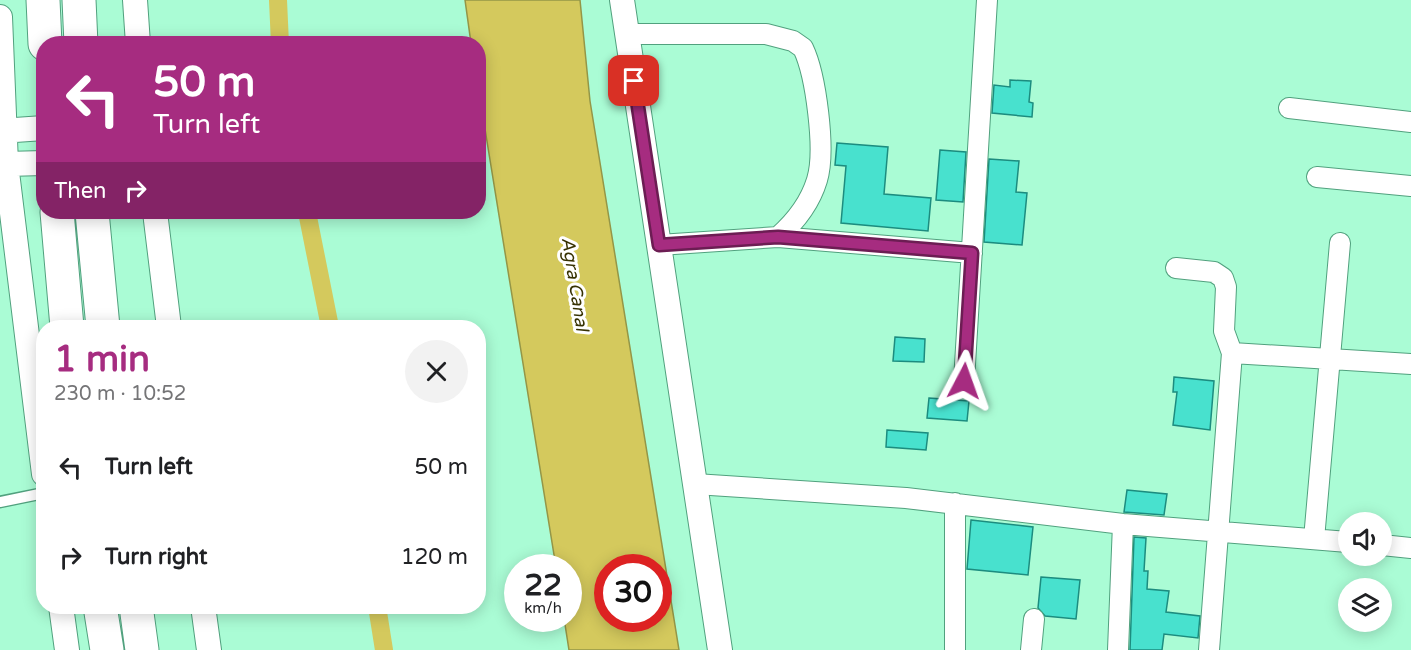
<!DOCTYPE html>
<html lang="en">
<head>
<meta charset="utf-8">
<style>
	body { margin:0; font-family:"Varela Round",sans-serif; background:#f2f2f2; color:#202124; height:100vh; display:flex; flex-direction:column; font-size:22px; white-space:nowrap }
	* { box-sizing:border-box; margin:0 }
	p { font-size:20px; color:#757577 }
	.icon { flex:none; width:33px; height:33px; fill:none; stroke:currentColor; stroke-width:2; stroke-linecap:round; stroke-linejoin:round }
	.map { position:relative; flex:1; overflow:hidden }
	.panel { position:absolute; left:36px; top:320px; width:450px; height:294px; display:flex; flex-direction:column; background:#fff; border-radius:24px; box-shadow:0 3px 15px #0003 }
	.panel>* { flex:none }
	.hud { position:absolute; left:36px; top:36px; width:450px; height:183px; border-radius:24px; box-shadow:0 3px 15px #0003; background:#a62c80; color:#fff; overflow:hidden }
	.controls { position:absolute; left:1338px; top:512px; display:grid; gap:12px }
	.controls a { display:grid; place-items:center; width:54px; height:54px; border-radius:50%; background:#fff; box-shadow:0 3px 15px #0003; font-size:30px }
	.speed { position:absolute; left:504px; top:554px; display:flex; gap:12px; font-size:30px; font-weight:700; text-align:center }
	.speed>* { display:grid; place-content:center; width:78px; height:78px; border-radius:50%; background:#fff; box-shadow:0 3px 15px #0003; line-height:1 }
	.speed small { font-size:15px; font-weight:400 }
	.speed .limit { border:9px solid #d22; background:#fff; color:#111 }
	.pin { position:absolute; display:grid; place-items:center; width:51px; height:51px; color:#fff; margin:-26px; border-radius:12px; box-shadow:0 3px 9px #0006 }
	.me { position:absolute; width:66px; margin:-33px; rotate:4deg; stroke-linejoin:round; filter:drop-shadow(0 0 4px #0008) }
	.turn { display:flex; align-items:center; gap:21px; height:126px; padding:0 18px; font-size:27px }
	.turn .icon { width:78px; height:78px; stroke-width:2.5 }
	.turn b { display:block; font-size:42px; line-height:51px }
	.then { display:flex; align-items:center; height:57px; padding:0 18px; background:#0003; gap:12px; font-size:22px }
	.round { display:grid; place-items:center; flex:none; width:63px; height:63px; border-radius:32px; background:#f2f2f2 }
	.headline { display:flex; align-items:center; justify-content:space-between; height:102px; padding:0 18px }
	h1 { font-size:36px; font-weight:700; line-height:45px; color:#a62c80 }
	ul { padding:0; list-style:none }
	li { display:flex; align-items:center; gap:18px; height:90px; padding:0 18px }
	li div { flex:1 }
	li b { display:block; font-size:22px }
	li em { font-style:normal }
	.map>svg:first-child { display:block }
	.water { fill:#d4c95d; stroke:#949647; stroke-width:1.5; fill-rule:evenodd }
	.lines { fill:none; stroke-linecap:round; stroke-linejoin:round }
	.canal { stroke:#d4c95d; stroke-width:18 }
	.building { fill:#48e1ce; stroke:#1c8c7f; stroke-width:1.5 }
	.service-casing { stroke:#51a17e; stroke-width:13 }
	.minor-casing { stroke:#51a17e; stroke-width:22 }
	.tertiary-casing { stroke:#51a17e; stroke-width:26 }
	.trunk-casing { stroke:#51a17e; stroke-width:35 }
	.service { stroke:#fff; stroke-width:10 }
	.minor { stroke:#fff; stroke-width:20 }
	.tertiary { stroke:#fff; stroke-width:24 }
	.trunk { stroke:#fff; stroke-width:33 }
	.route-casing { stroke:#6c1d53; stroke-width:15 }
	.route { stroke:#a62c80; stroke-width:10 }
	.labels { text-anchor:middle; stroke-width:6; stroke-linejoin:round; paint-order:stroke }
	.water-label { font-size:18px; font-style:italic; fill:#373202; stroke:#fff }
</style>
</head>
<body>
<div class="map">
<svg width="1411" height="650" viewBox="0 0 1411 650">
	<rect width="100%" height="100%" fill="#aafcd5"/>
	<path class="water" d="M465,0H580L590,101L679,650H569L564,618H568V567H556L479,92L478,44L471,43ZM608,567H658V618H608Z"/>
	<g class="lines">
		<path class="canal" d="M278,0L280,44
			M307,212L330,327
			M377,606L384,650"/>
	</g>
	<path class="building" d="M1010,80L1031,81L1029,102L1033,103L1032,117L992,113L994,85L1010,87Z
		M837,143L888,147L884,194L931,198L928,231L841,223L846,166L835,165Z
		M940,150L966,152L963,202L936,200Z
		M989,159L1019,161L1016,192L1027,193L1022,245L984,242Z
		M895,337L925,339L924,362L893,361Z
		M1174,377L1214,381L1210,430L1173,425L1177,392H1173Z
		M929,398L969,401L967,421L927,418Z
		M887,430L928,433L926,450L886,447Z
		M1127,490L1167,494L1164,515L1124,512Z
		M971,520L1033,527L1028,575L967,569Z
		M1134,537L1146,538L1144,571H1148L1147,589L1169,591L1166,612L1200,616L1198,638L1164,634L1162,650H1130Z
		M1041,577L1080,580L1076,619L1045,616L1038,608Z"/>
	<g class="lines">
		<g class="service-casing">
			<path id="service" d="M0,502L44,493"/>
		</g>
		<g class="minor-casing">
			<path id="minor" d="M628,34H766L793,41L803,48C816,75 826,151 817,180C810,203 795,222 778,237L659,245
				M1289,108L1411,122
				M1317,177L1411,186
				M778,237L972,253
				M1176,268L1214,272L1223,278L1226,287L1224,331L1232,353
				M964,381L987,0
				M695,484L906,498L1123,524L1348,542
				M955,503V650
				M1314,539L1340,243
				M1382,545L1411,548
				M1031,650L1034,619
				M1118,650L1123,524
				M1209,650L1232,353L1411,364"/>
		</g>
		<g class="tertiary-casing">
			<path id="tertiary" d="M135,0L138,44
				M622,0L720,650
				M0,17L6,164L44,474
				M0,131L44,128
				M0,158L6,164L44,163
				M155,212L169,327
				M61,606L67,650
				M203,606L209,650"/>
		</g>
		<g class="trunk-casing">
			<path id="trunk" d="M43,0L45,44
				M79,0L81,44
				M57,212L67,327
				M92,212L103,327
				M100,606L107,650
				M136,606L142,650"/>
		</g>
		<use href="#service" class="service"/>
		<use href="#minor" class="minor"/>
		<use href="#tertiary" class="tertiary"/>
		<use href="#trunk" class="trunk"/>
	</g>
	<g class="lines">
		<g class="route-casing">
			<path id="route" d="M634,81L659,245L778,237L972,253L964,381"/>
		</g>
		<use href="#route" class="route"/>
	</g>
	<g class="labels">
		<g class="water-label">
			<text transform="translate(575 284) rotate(81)" y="6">Agra Canal</text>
		</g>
	</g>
</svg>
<div class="controls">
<a><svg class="icon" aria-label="sound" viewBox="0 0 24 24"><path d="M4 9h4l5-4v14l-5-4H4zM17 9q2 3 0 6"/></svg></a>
<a><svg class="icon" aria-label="layers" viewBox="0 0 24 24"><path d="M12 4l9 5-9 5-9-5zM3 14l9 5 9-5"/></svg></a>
</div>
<div class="speed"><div>22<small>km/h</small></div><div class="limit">30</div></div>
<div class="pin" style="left:634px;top:81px;background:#d93025"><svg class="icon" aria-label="arrive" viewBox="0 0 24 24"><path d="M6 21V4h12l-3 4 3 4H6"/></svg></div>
<svg class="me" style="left:964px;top:381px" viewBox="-20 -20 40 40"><path d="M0-17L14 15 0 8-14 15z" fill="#a62c80" stroke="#fff" stroke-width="4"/></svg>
<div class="hud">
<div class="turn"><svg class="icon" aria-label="left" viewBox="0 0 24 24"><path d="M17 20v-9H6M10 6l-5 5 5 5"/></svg><div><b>50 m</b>Turn left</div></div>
<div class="then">Then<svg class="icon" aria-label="right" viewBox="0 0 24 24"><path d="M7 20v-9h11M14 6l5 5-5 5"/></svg></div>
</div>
<section class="panel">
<div class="headline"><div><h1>1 min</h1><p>230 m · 10:52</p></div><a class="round"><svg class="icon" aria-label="close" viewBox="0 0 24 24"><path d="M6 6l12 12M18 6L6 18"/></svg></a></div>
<ul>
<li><svg class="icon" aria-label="left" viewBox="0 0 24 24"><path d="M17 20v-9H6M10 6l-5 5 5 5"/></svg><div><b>Turn left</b></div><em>50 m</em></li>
<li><svg class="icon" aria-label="right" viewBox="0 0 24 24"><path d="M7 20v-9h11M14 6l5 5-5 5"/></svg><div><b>Turn right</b></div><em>120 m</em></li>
</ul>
</section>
</div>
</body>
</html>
